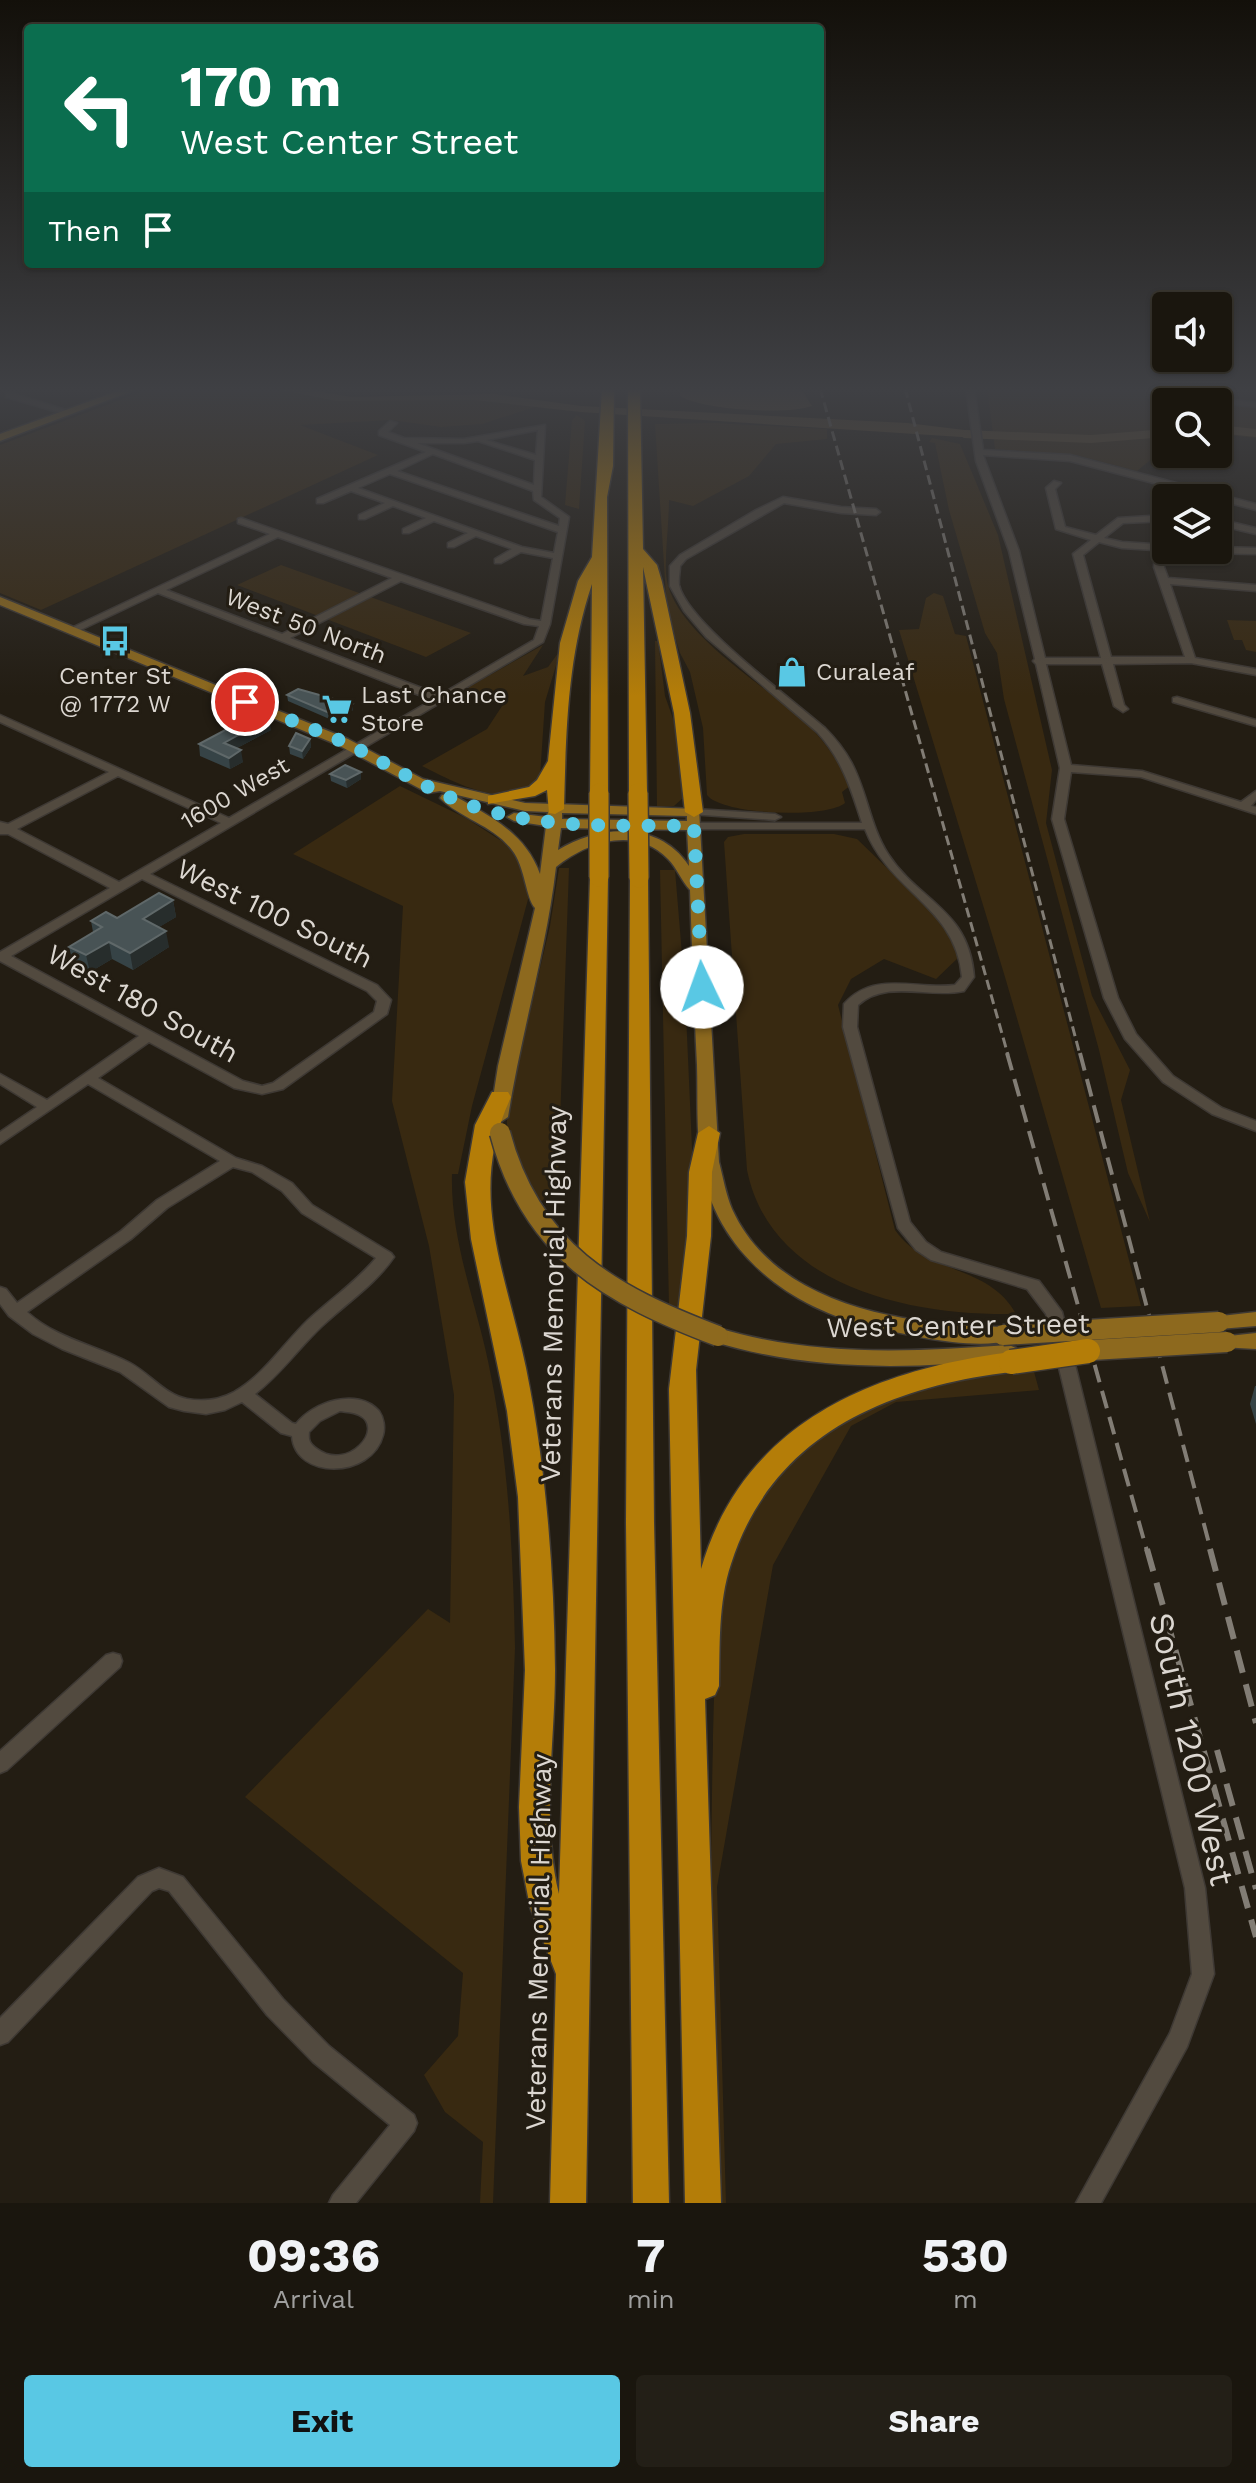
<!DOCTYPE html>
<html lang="en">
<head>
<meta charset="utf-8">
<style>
	body { margin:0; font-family:"Work Sans",sans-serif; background:#231f17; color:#f1f3f6; height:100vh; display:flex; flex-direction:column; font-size:30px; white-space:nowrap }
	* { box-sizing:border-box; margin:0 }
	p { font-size:26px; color:#9f9f9e }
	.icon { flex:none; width:44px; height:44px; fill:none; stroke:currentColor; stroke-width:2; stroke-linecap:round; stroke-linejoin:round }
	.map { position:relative; height:2203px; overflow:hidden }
	.drawer { display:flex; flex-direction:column; background:#1a160e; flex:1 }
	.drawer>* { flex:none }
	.hud { position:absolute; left:24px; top:24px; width:800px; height:244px; border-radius:8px; box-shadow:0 2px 6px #0004,0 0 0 2px #38352e; background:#0b6e4f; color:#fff; overflow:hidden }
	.fabs { position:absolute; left:1152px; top:292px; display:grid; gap:16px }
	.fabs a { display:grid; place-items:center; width:80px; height:80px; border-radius:8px; background:#1a160e; box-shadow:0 2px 6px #0004,0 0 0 2px #38352e; font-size:40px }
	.pin { position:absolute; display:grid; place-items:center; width:68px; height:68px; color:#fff; margin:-34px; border:4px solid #fff; border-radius:50%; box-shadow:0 2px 8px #0007 }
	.me { position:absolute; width:88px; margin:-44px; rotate:357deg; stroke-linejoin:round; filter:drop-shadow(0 0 6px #0008) }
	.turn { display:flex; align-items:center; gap:28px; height:168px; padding:0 24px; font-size:36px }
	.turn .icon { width:104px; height:104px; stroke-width:2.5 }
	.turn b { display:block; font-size:56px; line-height:68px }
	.then { display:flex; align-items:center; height:76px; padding:0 24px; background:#0003; gap:16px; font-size:30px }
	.eta { display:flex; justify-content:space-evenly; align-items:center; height:136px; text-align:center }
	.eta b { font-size:48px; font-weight:700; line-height:56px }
	.cta { display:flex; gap:16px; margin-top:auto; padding:16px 24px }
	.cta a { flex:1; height:92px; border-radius:8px; background:#59c8e4; color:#111; font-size:32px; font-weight:700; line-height:92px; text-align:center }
	.cta a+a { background:#231f17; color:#f1f3f6 }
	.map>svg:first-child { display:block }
	.green { fill:#382911 }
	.water { fill:#604c2c }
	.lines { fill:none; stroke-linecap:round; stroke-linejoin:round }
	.river { fill:#604c2c; fill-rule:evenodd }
	.minor-casing { stroke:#3e3934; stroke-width:3 }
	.major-casing { stroke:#3e3934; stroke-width:3 }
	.highway-casing { stroke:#3e3934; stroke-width:3 }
	.minor { fill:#524a3f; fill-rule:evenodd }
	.major { fill:#8d691e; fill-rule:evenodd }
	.highway { fill:#b47d08; fill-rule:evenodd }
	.rail-far2 { stroke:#827d75; stroke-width:3; stroke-dasharray:10 5; stroke-linecap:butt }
	.rail-far1 { stroke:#827d75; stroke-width:4; stroke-dasharray:18 9; stroke-linecap:butt }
	.rail { stroke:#827d75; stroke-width:6; stroke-dasharray:23 12; stroke-linecap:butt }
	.major-bridge-casing { stroke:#3e3934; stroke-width:23; stroke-linecap:butt }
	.highway-bridge-far1-casing { stroke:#3e3934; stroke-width:22; stroke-linecap:butt }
	.highway-bridge-casing { stroke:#3e3934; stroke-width:27; stroke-linecap:butt }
	.major-bridge { stroke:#8d691e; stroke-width:20 }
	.highway-bridge-far1 { stroke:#b47d08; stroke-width:19 }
	.highway-bridge { stroke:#b47d08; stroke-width:24 }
	.wall { fill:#364346 }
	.shaded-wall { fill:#272d2c }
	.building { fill:#485355; stroke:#5f6869; stroke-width:2 }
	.route { stroke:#59c8e4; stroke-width:14; stroke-dasharray:0 25.2 }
	.labels { text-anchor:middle; stroke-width:6; stroke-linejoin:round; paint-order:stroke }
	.far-street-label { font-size:24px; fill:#dcd7d1; stroke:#231d13 }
	.far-poi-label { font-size:24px; fill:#dcd7d1; stroke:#231d13; text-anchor:start }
	.street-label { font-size:28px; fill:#dcd7d1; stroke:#231d13 }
	.near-street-label { font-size:34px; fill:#dcd7d1; stroke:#231d13 }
</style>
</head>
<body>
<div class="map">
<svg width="1256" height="2203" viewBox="0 0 1256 2203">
	<rect width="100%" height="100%" fill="#231d13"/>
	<path class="green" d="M152,388H270L336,401L473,400L535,407L482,424L441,427L391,420L300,425L378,455L41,610L0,593V445Z
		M987,388H1165L1184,389L1214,402H1166V447L1137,471L1076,455L995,449Z
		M1218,402L1256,406V438L1218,434Z
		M577,415L585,421L579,509L565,505L572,420Z
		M715,423L827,429V439L776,444L749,476L693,506L669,500C669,524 665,550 666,573C669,629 762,683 800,717C822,737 837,759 851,785L842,792L845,803C826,819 722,815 707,795L703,728L690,672L680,653L667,612L655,424Z
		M932,438L960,444L998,535L1052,770L1046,823L1092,996L1130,1070L1121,1100L1150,1222L1128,1173L1099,1050L1004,699L997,653L985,633L949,510L935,443L929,442Z
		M281,565L471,633L426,657L237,585Z
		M934,593L943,596L955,634L966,636L1141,1306L1101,1308L1005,977L899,630L919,629L926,598Z
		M1227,620L1256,621V652L1246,650L1242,640H1234Z
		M655,641H658L665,696L676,727L684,797L674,806L657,807Z
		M543,645L523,676L548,667L561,649L545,702L540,777C513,815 454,782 422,766L487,729L504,703L467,688Z
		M400,786L466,818L500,840L505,839L515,850L530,892L472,1106L458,1174H452C450,1243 479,1309 491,1376C509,1466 513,1556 515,1648L493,2203H480L483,2142L445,2112L424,2075L458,2036L463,1973L245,1797L428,1609L450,1623L454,1395L429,1246L392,1101L403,906L293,854Z
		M744,834H834L857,839L944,923L960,956L936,979L884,959L851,979L838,1005L895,1230C926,1275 989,1264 1016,1314C914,1316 771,1289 747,1170L724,842L728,837Z
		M559,868H569L557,1208L549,1199L537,1202L531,1192L507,1125V1109L550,926Z
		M660,870H675L685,991L693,1170L691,1226L680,1311L669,1307Z
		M1033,1368L1039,1390L896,1402L851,1426L773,1565L717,1887L726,2203H714C712,2050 709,1897 713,1744C715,1683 714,1564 748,1513C789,1454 852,1409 920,1385C954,1373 997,1373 1033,1368Z"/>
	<path class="water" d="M271,388H298L351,397L494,394L581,406L907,423L989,433L992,439L581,412L473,400L336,401Z
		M680,388H794L803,392L812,406C788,415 702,410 680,396Z"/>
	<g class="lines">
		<path class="river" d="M1218,425L1256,429V437L1218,433Z
			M1166,429V437L1091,443L964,438L958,434L964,430L1091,435Z"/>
		<g class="minor-casing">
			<path id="minor" d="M966,388H974L983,450L1070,455L1256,504V510L1070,461L983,455L1019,551L1045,658H1101L1073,554L1091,540L1056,529L1046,488L1054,481L1061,483L1055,489L1065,527L1096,535L1118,518L1166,515V521L1123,523L1104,538L1122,542L1166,545V550H1169L1164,551V567L1168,578L1256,585V591L1170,584L1195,658L1256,669V675L1191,663L1113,664L1124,705L1128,709L1123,712L1114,706L1102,664H1046L1071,765L1142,771L1241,802L1256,791V800L1251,806L1256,807V814L1141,777L1071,772L1064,819L1118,998L1136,1034L1173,1076L1222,1108L1256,1121V1131L1212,1114L1163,1082L1125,1039L1104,998L1052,819L1060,768L1036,664L1033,661L1035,659L1009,551L976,461ZM1099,542L1122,548L1155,550L1154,567L1185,657H1111L1083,555Z
				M1226,388H1234L1227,399L1256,403V407L1219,403L1218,401Z
				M6,393H12L72,412L65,414L6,397Z
				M390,421L397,423L388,432L404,438L464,439L545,425L541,497L569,517L550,624L543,642L150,874L377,985L391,1000L387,1014L283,1089L262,1094L234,1088L149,1042L98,1078L236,1158L262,1166L292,1183L312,1205L391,1253L394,1257C375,1285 345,1304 321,1327C298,1349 280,1375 255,1394L292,1423L296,1424C313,1402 357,1387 379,1411C384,1418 385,1428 383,1435C372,1479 295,1480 292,1436L281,1433L242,1402L225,1410L206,1414L184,1411L169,1407L120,1372L62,1349L33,1334L9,1316L0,1304V1287L6,1289L17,1303L121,1231L157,1200L220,1161L88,1084L0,1144V1132L37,1107L0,1084V1074L47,1100L139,1036L0,961V952L110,888L8,834H0V822L8,824L109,772L0,722V715L229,818L432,700L158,593L74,633L65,631L270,534L238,523V519L241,518L529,619L541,621L553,558L521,552L501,563H495V559L512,549L476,536L454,547H448V543L468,533L434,521L409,533H403V529L426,518L393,506L365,519H359V515L385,503L351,491L323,503H317V499L426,452L379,435V431ZM538,430L536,455L486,440ZM478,441L535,460L534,485L417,443H464ZM433,454L533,491L534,500L560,518L559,526L397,471ZM390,474L558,532L554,553L522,547L358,488ZM278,537L392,578L282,634L166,590ZM401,581L524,624L539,626L534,640L440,695L290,638ZM118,776L221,823L119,882L17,829ZM142,879L367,991L377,1001L374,1012L273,1083L262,1086L243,1081L11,956ZM233,1167L252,1172L282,1191L302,1213L376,1258C356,1282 331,1299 308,1320C284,1343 264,1375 234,1392C219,1400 204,1402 187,1399C165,1395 149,1373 130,1363C95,1345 57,1339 27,1312L131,1239L167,1208ZM340,1411C346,1412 354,1412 359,1415C386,1428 348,1472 317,1449C310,1444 308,1441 309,1432L320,1421Z
				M783,497L841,507L876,509L880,512L876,515L841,513L784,503L686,559L680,566C680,572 678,579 679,585C687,622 793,700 825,728C835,738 844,749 851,762C867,791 870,826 888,854C919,902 969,909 974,977L964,991C928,999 888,979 858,1005L857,1027L910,1222L926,1242L941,1252L1039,1281L1062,1312L1205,1888L1214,1974L1187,2047L1101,2203H1076L1170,2033L1192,1974L1185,1888L1046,1314L1027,1289L931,1260L916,1250L898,1228L843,1027L844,1004C874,970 916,990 955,985L962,977C956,906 890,893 865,829H694L688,826L694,823H862C851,789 842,759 817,732L706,637L684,611L670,586V566L680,555L756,510Z
				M1218,519L1256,528V534L1218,525Z
				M1218,547L1256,548V554L1204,553L1199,550H1218Z
				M1177,697L1256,720V726L1173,702V698Z
				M694,809L775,814L781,817L775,820L690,814V810Z
				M113,1653L120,1655L122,1661L120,1667L7,1770L0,1773V1751L106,1655Z
				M159,1868L183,1877L283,1999L329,2046L414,2115L417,2123L414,2131L356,2203H329L333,2195L390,2125L313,2062L267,2015L169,1891L159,1888L152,1891L8,2042L0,2045V2018L138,1877Z"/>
		</g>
		<g class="major-casing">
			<path id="major" d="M126,388H140L0,441V434Z
				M0,597L348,739L423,779L525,803L699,809L719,1162C723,1177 726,1195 732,1209C777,1308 908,1325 1003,1327L1010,1330L1013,1335L1010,1340C976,1351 908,1335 873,1327C789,1308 714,1251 701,1162C696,1131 698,1097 697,1065C694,1007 692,948 690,890C681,880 677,868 668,859C635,825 587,842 556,867C546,952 521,1033 508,1117L499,1123L493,1121L490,1117L498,1066L535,908C526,899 525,866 512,850C493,825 461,819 440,798L442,795C453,793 462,800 472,806C501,822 528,840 540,874L546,826L514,821L507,817L514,813L547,817L548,812L525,811L440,791L428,793L338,745L0,605ZM562,813L687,816V821L562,819ZM561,828L687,830L689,866C659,820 599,825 558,850Z
				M1256,1312V1326L1219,1329L1212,1327L1209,1322L1212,1317Z
				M718,1328C814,1357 910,1352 1009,1345L1016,1348L1019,1353L1016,1358C996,1365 971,1363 949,1364C867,1369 790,1365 711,1341L708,1336L711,1331Z
				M1256,1333V1349L1220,1347L1217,1342L1220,1337Z"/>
		</g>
		<g class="highway-casing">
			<path id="highway" d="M602,388H614L613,466L607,497L608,793L599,798L590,793L592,584C567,657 566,733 564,809L555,814L549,813L547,790L535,796L488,804V796L529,787L537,780L548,761L560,643L578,581L592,557Z
				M628,388H640L643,549L657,565L662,582L690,713L703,812L694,817L685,812L674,713L643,567L647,793L638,798L629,793Z
				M599,871L608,877L586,2203H550L556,1974L530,1907L521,1861L519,1807L525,1670L518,1497L507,1411L471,1239L465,1182L475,1125L492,1092H508L511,1097C466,1193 506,1272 526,1368C546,1467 554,1570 555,1670C555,1744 541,1821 559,1894L590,877Z
				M639,872L648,878L654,1522L669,2203H633L626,1522L630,878Z
				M709,1126L720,1133L712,1172L711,1236L696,1370L701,1569C743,1423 872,1370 1011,1352L1020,1355L1024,1362L1020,1369L1011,1372C887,1387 772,1435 731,1564C718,1603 720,1646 719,1686L715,1695L705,1699L721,2203H685L669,1389L687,1236L689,1172L698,1133Z"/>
		</g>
		<use href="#minor" class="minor"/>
		<use href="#major" class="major"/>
		<use href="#highway" class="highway"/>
		<path class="rail-far2" d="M820,388L1008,1055
			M905,388L1080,1055"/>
		<path class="rail-far1" d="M1007,1053L1147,1551
			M1080,1053L1211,1551"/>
		<path class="rail" d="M1147,1549L1256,1937
			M1210,1549L1256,1723
			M1217,1750L1256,1889"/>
		<g class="major-bridge-casing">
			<path id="major-bridge" d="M500,1133C531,1251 610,1295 718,1336
				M1003,1335L1219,1322
				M1075,1351L1227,1342"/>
		</g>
		<g class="highway-bridge-far1-casing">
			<path id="highway-bridge-far1" d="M599,793V877
				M638,793L639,878"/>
		</g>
		<g class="highway-bridge-casing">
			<path id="highway-bridge" d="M1011,1362L1088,1351"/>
		</g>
		<use href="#major-bridge" class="major-bridge"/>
		<use href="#highway-bridge-far1" class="highway-bridge-far1"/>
		<use href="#highway-bridge" class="highway-bridge"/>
	</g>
	<path class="wall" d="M287,695L352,704L353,710L334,721L288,701Z
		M271,730L237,748L243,762L230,769L200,756L199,744Z
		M310,739L311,747L303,759L290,754L289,746Z
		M361,772V779L347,788L331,781L330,774Z
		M173,900L176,917L159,927L169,947L133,970L112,959L90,972L73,963L69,947L93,932L91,921L117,918Z
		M1255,1386H1256V1424L1250,1404Z"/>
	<path class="shaded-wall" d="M352,704L353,710L334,721V715Z
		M269,718L271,730L226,754L224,743Z
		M310,739L311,747L303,759L302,751Z
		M241,750L243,762L230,769L229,758Z
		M361,772V779L347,788L346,780Z
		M173,900L176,917L146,935L143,919Z
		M166,931L169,947L133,970L130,953Z
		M109,942L112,959L90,972L86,955Z"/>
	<path class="building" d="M298,689L352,704L334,715L287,695Z
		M257,713L269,718L224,743L241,750L229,758L199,744Z
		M296,733L310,739L302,751L289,746Z
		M345,765L361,772L346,780L330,774Z
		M159,893L173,900L143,919L166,931L130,953L109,942L86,955L69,947L102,927L91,921L106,912L117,918Z"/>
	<linearGradient id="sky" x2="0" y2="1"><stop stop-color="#13100a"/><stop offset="0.56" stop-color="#3f4044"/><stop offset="1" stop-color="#3f4044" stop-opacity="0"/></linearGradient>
	<rect width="1256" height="696" fill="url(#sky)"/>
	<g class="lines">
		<path class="route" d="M245,702C277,715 310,727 341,741C391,764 435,797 489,811C555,829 626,825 694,826L702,987"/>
	</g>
	<defs>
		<g id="bus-bare" transform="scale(2.4)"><path d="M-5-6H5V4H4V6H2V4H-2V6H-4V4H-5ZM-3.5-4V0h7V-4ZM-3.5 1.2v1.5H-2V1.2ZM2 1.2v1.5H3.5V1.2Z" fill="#59c8e4" stroke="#231d13" stroke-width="2.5" paint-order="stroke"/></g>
		<g id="shop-bare" transform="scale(2.4)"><path d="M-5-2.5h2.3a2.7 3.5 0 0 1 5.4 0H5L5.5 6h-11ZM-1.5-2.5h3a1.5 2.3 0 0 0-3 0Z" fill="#59c8e4" stroke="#231d13" stroke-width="2.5" paint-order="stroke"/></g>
		<g id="supermarket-bare" transform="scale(2.4)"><path d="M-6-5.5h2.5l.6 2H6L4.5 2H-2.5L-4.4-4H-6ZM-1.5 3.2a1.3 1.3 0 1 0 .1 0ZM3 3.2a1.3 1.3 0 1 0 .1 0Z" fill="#59c8e4" stroke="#231d13" stroke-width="2.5" paint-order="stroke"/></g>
	</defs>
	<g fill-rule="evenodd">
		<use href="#bus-bare" x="115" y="641"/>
		<use href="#shop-bare" x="792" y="672"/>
		<use href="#supermarket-bare" x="337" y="709"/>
	</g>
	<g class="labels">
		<g class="far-street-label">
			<text transform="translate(306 626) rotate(21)" y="8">West 50 North</text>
			<text transform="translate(235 793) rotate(-30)" y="8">1600 West</text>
		</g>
		<g class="far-poi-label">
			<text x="816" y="680">Curaleaf</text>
			<text x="115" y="684" text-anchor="middle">Center St<tspan x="115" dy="28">@ 1772 W</tspan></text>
			<text x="361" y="703">Last Chance<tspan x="361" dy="28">Store</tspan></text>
		</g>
		<g class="street-label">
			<text transform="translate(275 913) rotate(26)" y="10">West 100 South</text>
			<text transform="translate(143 1003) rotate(29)" y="10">West 180 South</text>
			<text transform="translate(553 1294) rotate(-89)" y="10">Veterans Memorial Highway</text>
			<text transform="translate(958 1325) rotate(-1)" y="10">West Center Street</text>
			<text transform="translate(538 1942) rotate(-89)" y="10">Veterans Memorial Highway</text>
		</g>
		<g class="near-street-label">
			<text transform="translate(1192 1749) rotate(77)" y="12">South 1200 West</text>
		</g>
	</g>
</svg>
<div class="fabs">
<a><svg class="icon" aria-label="sound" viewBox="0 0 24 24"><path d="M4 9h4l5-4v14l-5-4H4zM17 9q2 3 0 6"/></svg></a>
<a><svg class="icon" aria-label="search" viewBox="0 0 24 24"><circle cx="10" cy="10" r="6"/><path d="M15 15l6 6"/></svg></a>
<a><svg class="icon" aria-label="layers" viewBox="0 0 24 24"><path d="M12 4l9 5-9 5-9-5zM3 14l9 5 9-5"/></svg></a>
</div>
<div class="pin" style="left:245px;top:702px;background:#d93025"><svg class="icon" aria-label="arrive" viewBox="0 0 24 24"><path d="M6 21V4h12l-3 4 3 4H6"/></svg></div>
<svg class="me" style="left:702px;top:987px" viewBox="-20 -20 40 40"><circle r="19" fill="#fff"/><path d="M0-13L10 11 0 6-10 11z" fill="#59c8e4"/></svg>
<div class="hud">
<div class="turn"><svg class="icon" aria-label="left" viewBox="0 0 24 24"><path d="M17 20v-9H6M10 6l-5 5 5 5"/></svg><div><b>170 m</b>West Center Street</div></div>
<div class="then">Then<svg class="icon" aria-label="arrive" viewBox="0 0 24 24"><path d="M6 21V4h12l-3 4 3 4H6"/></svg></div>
</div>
</div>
<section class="drawer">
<div class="eta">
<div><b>09:36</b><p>Arrival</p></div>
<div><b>7</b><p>min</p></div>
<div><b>530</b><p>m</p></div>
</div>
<div class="cta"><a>Exit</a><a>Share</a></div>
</section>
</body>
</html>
